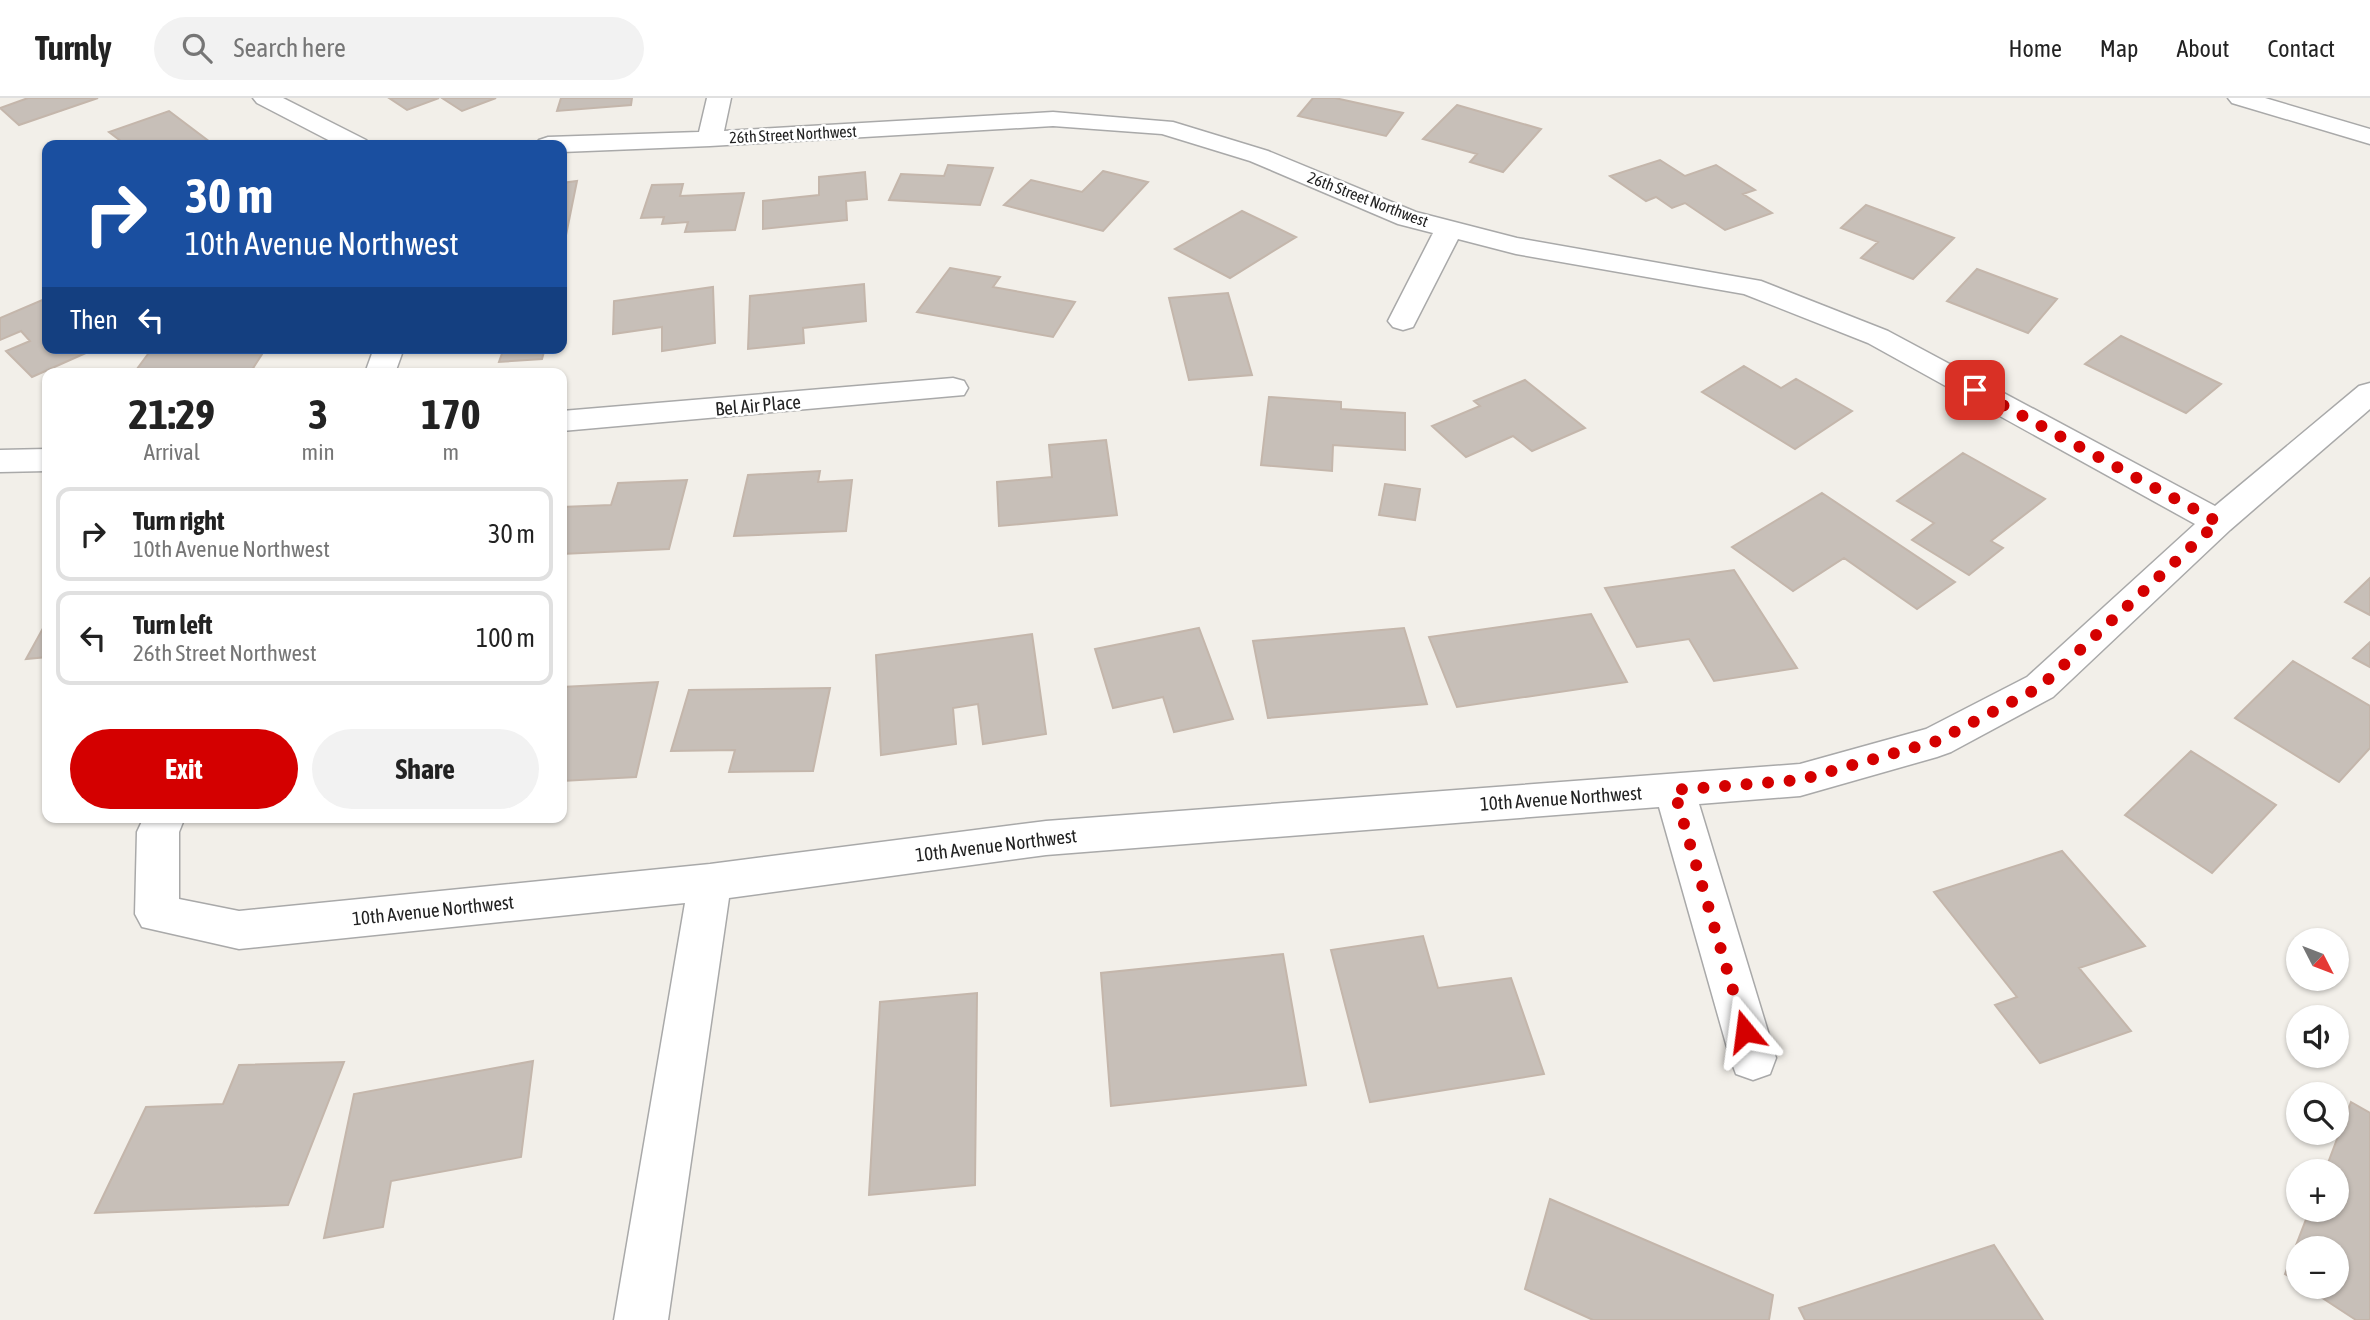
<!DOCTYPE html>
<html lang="en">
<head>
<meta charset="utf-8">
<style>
	body { margin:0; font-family:"Asap Condensed",sans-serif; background:#f2f2f2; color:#222; height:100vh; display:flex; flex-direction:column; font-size:26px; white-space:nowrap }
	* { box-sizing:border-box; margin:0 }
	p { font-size:23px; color:#767676 }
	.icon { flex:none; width:38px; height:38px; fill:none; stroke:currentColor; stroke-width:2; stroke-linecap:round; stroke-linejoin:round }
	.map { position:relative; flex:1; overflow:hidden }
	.panel { position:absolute; left:42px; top:270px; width:525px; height:455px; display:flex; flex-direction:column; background:#fff; border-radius:14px; box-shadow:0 2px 5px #0004 }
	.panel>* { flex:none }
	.top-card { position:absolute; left:42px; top:42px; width:525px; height:214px; border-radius:14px; box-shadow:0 2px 5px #0004; background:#1a4fa0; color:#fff; overflow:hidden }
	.needle { width:46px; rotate:132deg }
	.fabs { position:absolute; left:2286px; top:830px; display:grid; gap:14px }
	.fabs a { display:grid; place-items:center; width:63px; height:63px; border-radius:50%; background:#fff; box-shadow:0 2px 5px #0004; font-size:35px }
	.pin { position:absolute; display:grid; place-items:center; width:60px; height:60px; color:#fff; margin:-30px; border-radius:14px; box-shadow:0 4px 10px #0006 }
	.me { position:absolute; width:77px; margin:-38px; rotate:344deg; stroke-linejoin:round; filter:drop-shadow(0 0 5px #0008) }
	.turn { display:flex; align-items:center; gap:24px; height:147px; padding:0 28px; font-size:32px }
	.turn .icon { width:91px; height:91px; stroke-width:2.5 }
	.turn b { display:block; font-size:49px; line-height:60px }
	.then { display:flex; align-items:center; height:66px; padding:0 28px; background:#0003; gap:14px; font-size:26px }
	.eta { display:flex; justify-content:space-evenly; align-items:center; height:119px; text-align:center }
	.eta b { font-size:42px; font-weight:700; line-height:49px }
	.action { display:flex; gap:14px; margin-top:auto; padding:14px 28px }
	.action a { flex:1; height:80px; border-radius:42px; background:#d40000; color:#fff; font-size:28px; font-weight:700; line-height:80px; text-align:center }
	.action a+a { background:#f2f2f2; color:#222 }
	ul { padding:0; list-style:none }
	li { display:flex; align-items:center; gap:21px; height:94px; margin:0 14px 10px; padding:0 14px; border:4px solid #e0e0e0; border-radius:14px }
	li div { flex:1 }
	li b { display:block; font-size:26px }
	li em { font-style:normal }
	header { display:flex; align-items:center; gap:42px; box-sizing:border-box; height:98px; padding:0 35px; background:#fff; border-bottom:2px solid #e0e0e0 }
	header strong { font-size:33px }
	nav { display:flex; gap:38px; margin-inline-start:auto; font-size:24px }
	.search { width:490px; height:63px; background:#f2f2f2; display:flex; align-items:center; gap:18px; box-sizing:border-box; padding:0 24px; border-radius:38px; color:#767676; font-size:26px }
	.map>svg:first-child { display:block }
	.building { fill:#c7bfb8; stroke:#c4b6ab; stroke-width:2 }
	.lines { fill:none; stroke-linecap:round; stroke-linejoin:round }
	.minor-casing { stroke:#a9a9a9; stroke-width:3 }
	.minor { fill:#fff; fill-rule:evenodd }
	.route { stroke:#d40000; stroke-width:12; stroke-dasharray:0 21.6 }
	.labels { text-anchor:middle; stroke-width:5; stroke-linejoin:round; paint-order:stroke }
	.far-street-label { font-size:16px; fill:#222; stroke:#fff }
	.street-label { font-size:19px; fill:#222; stroke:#fff }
</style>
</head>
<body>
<header>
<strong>Turnly</strong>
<div class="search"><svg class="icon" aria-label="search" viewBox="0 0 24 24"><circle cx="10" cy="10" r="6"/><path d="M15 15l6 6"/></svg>Search here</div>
<nav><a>Home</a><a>Map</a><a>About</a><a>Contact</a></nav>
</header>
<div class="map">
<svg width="2370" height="1222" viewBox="0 0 2370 1222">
	<rect width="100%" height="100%" fill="#f2efe9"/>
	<path class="building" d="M28,0H98L19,27L0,10Z
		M389,0H439L407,12Z
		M442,0H496L462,13Z
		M561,0H632L631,7L557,13Z
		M1313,0H1335L1403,15L1386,38L1298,18Z
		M1457,7L1541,31L1503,74L1470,64L1477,56L1423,41Z
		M169,13L214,47H126L109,34Z
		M1660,62L1685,78L1716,67L1755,92L1743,96L1772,115L1725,132L1685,105L1672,110L1656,99L1646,103L1610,78Z
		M948,67L993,70L980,107L889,102L901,76L944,78Z
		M1103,73L1148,84L1103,133L1004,107L1031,82L1082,94Z
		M865,74L867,101L846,103L847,122L763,131V103L819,97V79Z
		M577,83L563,152H562V85Z
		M683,86L680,98L744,95L735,132L685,134L688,124L662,126L664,119L641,120L652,87Z
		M1866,107L1954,140L1913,181L1861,160L1878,144L1841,130Z
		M1242,113L1296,139L1230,180L1175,151Z
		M950,170L1000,179L993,189L1075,204L1053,239L917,214Z
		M1977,171L2057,201L2028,235L1947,203Z
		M864,186L866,223L803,230L804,245L748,251L750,198Z
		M713,189L715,245L662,253V229L613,236L614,203Z
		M1228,195L1252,277L1189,282L1169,200Z
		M47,200V250H97L32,279L6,253L30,243L21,233L0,242V220Z
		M2121,238L2221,286L2186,315L2085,266Z
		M266,250L250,275H134L151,252Z
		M504,250H545L542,261L499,264Z
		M1744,268L1781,290L1796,281L1852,313L1795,351L1702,294Z
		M1525,282L1585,330L1532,353L1513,338L1466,359L1432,328L1480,308L1474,303Z
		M1269,299L1341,304V311L1405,315V352L1333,347L1332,373L1261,367Z
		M1106,342L1117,417L999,428L997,384L1052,379L1049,347Z
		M1963,355L2045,401L1991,443L2003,450L1969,477L1912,442L1934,425L1897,403Z
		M820,373L818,384L852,382L846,433L734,438L748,377Z
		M687,382L669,451L562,456V409L611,407L618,385Z
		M1385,386L1420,391L1415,422L1379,417Z
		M1822,395L1955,484L1917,511L1844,460L1793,493L1732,449Z
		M1734,472L1797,570L1714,583L1689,541L1637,549L1605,490Z
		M2370,480V517L2345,504Z
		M1591,516L1627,584L1457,609L1429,539Z
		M47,523V559L26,561Z
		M1199,530L1233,621L1174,634L1163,599L1113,610L1095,551Z
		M1404,530L1427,606L1268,620L1253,543Z
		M1032,536L1046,636L983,646L978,606L953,610L956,646L881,657L876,557Z
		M2370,544V569L2353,560Z
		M2293,563L2370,608V650L2339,684L2235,620Z
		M658,584L636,679L562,683V589Z
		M830,590L813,673L729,674L735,652L671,653L689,592Z
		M2191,653L2276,707L2212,775L2125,717Z
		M2062,753L2145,848L2079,870L2131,933L2040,965L1995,907L2017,899L1934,794Z
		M1423,838L1438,890L1511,880L1544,976L1370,1004L1331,852Z
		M1283,856L1306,987L1111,1008L1101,875Z
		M977,895L975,1087L869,1097L880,904Z
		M533,963L521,1059L391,1083L383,1129L324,1140L354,996Z
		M344,964L288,1107L95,1115L146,1009L223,1006L239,967Z
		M2351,1004L2370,1015V1222H2356L2304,1188H2336V1150H2298V1184L2285,1176L2310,1111H2336V1073H2325Z
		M1550,1101L1773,1197L1769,1222H1593L1525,1191Z
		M1994,1147L2043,1222H1805L1799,1210Z"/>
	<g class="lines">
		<g class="minor-casing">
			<path id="minor" d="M253,0H283L366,42L370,47H338L257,5Z
				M707,0H731L724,33L1053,14L1173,24L1268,53L1416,114L1517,140L1761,183L1888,233L2215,408L2359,288L2370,285V311L2230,432L2053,599L1951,654L1937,659L1800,698L1699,706L1776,960L1770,976L1753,982L1736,976L1730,960L1659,709L1046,757L729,800L668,1222H614L685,805L239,851L142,829L135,816L137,734L144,719H185L179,734V801L239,813L710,766L1046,723L1800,666L1926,631L2027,579L2195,426L1868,245L1744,196L1516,156L1458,141L1413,229L1403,232L1393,229L1388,223L1433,135L1398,126L1250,63L1162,36L1053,28L710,48L562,54V47H535L539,42L548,39L699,34Z
				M2228,0H2265L2370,31V46L2232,5Z
				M374,250H404L395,275H365Z
				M953,280L964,283L968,290L964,297L562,333V313Z
				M47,351V373L0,374V352Z"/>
		</g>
		<use href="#minor" class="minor"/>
	</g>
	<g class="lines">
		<path class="route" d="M1745,933L1674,692L1800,682L1937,643L2040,589L2218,424L1975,292"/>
	</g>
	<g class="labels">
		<g class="far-street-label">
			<text transform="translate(793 36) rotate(-3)" y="6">26th Street Northwest</text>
			<text transform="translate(1368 101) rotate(21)" y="6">26th Street Northwest</text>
		</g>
		<g class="street-label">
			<text transform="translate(758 307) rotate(-5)" y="7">Bel Air Place</text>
			<text transform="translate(1561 700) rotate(-4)" y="7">10th Avenue Northwest</text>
			<text transform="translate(996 747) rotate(-7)" y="7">10th Avenue Northwest</text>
			<text transform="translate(433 812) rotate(-6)" y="7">10th Avenue Northwest</text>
		</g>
	</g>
</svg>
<div class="fabs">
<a><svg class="needle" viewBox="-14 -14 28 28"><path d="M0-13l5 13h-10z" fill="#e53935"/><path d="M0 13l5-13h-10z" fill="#767676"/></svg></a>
<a><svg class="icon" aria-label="sound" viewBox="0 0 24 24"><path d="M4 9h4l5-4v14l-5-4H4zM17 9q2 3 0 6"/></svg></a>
<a><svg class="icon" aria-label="search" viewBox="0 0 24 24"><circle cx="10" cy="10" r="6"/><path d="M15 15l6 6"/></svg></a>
<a>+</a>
<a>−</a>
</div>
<div class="pin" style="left:1975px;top:292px;background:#d93025"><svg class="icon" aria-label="arrive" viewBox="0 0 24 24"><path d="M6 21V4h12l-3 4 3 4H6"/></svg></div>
<svg class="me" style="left:1745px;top:933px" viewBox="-20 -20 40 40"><path d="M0-17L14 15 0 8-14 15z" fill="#d40000" stroke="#fff" stroke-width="4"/></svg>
<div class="top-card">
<div class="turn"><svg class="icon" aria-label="right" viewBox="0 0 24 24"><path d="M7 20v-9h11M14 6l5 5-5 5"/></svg><div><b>30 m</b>10th Avenue Northwest</div></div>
<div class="then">Then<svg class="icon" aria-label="left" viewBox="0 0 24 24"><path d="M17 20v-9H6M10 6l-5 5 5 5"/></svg></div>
</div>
<section class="panel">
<div class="eta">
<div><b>21:29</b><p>Arrival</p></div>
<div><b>3</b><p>min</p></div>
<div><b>170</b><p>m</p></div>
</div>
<ul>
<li><svg class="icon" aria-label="right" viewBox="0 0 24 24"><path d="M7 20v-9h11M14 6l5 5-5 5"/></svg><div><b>Turn right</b><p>10th Avenue Northwest</p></div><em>30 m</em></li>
<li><svg class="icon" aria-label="left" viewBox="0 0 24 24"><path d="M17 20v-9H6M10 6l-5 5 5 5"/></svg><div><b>Turn left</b><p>26th Street Northwest</p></div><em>100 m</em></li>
</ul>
<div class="action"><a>Exit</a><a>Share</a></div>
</section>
</div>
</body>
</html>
